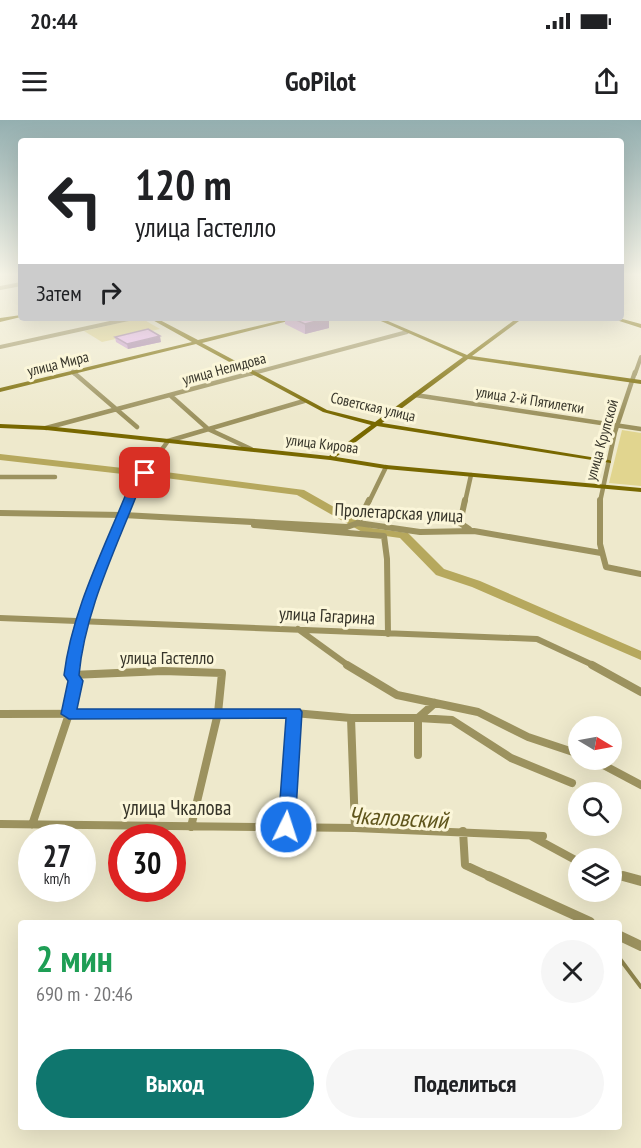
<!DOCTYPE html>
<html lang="ru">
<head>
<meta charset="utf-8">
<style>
	body { margin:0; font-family:"PT Sans Narrow",sans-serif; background:#f6f6f6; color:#202124; height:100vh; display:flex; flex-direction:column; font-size:22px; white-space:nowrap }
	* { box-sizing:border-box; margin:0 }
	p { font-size:20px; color:#757577 }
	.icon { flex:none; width:33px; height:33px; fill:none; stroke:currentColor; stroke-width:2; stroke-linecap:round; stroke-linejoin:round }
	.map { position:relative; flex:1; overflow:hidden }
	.details { position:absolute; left:18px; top:800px; width:604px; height:210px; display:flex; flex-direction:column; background:#fff; border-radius:6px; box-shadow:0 6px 24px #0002 }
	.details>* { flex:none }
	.hud { position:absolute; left:18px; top:18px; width:606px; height:183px; border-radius:6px; box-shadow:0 6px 24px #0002; background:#fff; color:#202124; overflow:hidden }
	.needle { width:39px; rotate:100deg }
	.tools { position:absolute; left:568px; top:596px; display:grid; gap:12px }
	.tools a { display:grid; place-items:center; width:54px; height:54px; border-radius:50%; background:#fff; box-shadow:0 6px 24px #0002; font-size:30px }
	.speed { position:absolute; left:18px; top:704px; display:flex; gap:12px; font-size:30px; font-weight:700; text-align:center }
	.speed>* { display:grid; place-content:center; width:78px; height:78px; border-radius:50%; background:#fff; box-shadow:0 6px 24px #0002; line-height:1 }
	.speed small { font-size:15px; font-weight:400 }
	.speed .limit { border:9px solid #d22; background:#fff; color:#111 }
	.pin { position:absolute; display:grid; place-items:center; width:51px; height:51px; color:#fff; margin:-26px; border-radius:12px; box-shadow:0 3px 9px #0006 }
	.me { position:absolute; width:66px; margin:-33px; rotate:4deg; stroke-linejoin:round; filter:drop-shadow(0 0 4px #0008) }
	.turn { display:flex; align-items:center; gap:21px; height:126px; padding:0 18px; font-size:27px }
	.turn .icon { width:78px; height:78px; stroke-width:2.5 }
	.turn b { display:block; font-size:42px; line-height:51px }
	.then { display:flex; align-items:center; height:57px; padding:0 18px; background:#0003; gap:12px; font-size:22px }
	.round { display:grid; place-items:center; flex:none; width:63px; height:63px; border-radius:32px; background:#f6f6f6 }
	.head { display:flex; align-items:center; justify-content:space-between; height:102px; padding:0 18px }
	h1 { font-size:36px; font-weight:700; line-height:45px; color:#1e9e55 }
	.primary-button { display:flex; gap:12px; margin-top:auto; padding:12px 18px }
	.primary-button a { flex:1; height:69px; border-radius:36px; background:#0f766e; color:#fff; font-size:24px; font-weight:700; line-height:69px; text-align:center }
	.primary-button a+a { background:#f6f6f6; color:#202124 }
	.status { display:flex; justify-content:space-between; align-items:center; height:42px; padding:0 30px; background:#fff; direction:ltr }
	.status svg { height:16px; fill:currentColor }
	header { display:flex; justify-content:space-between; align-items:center; height:78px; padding:0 18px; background:#fff; font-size:27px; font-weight:700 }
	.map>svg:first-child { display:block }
	.green { fill:#e1d58f }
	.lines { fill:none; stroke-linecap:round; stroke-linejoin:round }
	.stream { stroke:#8f854d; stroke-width:4 }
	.river { fill:#b6a85d; fill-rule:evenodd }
	.street-far4 { stroke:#9c925f; stroke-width:4 }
	.street-far3 { stroke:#9c925f; stroke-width:4.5 }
	.street-far2 { stroke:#9c925f; stroke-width:6 }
	.street-far1 { stroke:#9c925f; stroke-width:8 }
	.street { stroke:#9c925f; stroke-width:10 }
	.secondary { fill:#786800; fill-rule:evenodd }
	.wall { fill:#c89ccf }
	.shaded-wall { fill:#a27fa9 }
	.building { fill:#e8b5f1; stroke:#a27fa9; stroke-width:1.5 }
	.route { fill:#1a73e8; stroke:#114b97; stroke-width:1.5 }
	.labels { text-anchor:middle; stroke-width:6; stroke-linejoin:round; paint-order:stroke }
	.far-street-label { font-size:15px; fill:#353328; stroke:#fbf6d9 }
	.street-label { font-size:18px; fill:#353328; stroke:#fbf6d9 }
	.near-street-label { font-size:21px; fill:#353328; stroke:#fbf6d9 }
	.near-water-label { font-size:24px; font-style:italic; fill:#5f551c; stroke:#fbf6d9 }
</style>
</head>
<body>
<div class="status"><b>20:44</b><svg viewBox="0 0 49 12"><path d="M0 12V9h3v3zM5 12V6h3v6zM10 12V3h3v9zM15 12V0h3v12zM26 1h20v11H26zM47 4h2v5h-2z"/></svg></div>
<header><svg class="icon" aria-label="menu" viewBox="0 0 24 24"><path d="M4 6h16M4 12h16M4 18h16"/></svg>GoPilot<svg class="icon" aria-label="share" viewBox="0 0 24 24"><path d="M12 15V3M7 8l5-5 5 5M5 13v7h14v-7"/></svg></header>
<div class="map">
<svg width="641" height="1028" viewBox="0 0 641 1028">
	<rect width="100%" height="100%" fill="#eee9cc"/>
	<path class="green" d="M141,198L160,209L102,222L84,211Z
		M622,310L641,313V366L609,363Z"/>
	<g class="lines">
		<path class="stream" d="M620,839L641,867"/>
		<path class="river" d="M0,334L140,350L145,353L150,350L304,370L371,408L408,413L444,449L480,461L641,531V540L472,467L436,455L400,418L364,413L297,375L150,356L145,353L140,356L0,340Z"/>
		<path class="street-far4" d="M0,168L21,164
			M0,227L133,198
			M73,252L75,254
			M250,254L407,212
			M635,254L641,237"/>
		<path class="street-far3" d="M73,252L137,307
			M415,275L641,309
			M171,276L208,309L251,329
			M46,308L256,252
			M0,357H55
			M128,382L133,369L168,321L304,281
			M369,382L386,347
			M465,382L471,355
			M600,382L615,312L635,252"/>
		<path class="street-far2" d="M465,380L460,403L469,409
			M600,380V424L606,447L641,454
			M0,393L123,395L347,407L358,403L420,412L474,411L601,433
			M358,403L369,380
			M254,405L384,416L387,439L388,514
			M0,498L537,519L595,546
			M298,509L349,546
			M73,546L82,501L129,380"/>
		<path class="street-far1" d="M347,545L397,575L478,592L528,617L579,634
			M592,545L641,572
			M72,555L163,551L222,553L218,593L191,707
			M0,594L294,593L351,598H418L435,583
			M351,598L355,708
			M418,635V598L452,600L511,638L572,663
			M592,639L641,665
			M0,704L355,708L543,716
			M32,705L69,594L76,561L72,555L73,545
			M286,707L294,593
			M463,711L465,745L493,758
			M531,716L579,742
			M612,753L629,758"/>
		<path class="street" d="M489,756L590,802
			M623,756L641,761
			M620,816L641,826"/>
		<path class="secondary" d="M21,195V197L0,202V198Z
			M149,198H156L198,220L291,198H300L202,223L327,290L375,302L463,237L374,198H381L467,235L517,198H523L472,236L641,260V264L468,239L382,303L609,340L611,341V343L377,306L336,337L386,345L641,368V372L386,349L330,340L46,310L0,308V304L46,306L329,336L371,305L323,292L196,224L0,272V268L192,222Z
			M610,198H619L641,204V208Z"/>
	</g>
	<path class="wall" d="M285,198H329V208L305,214L285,204Z
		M115,217L161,222L128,229L116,222Z"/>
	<path class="shaded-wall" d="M329,198V208L305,214V204Z
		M160,216L161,222L128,229L127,224Z"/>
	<path class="building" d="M292,198H328L305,204Z
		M148,209L160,216L127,224L115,217Z"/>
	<linearGradient id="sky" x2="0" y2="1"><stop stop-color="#94afb0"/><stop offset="0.52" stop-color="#f7f5e8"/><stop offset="1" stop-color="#f7f5e8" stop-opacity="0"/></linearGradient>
	<rect width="641" height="297" fill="url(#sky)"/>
	<path class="route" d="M145,350L150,353L139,369C116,429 85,490 79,555L83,561L77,589H300L302,592L295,707L292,712L286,714L280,712L278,707L286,598L69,599L61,594L68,561L64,555C72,490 104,429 128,369L141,351Z"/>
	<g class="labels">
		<g class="far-street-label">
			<text transform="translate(58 244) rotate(-14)" y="5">улица Мира</text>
			<text transform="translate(224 249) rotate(-15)" y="5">улица Нелидова</text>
			<text transform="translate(530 280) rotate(9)" y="5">улица 2-й Пятилетки</text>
			<text transform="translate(373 287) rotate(13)" y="5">Советская улица</text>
			<text transform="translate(602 320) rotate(-74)" y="5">улица Крупской</text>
			<text transform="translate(322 324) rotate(7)" y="5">улица Кирова</text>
		</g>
		<g class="street-label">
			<text transform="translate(399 393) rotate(3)" y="6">Пролетарская улица</text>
			<text transform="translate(327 496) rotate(3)" y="6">улица Гагарина</text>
			<text x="167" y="544">улица Гастелло</text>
		</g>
		<g class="near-street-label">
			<text x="177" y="695">улица Чкалова</text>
		</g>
		<g class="near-water-label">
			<text transform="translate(398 698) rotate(3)" y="8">Чкаловский</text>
		</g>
	</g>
</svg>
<div class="tools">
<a><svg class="needle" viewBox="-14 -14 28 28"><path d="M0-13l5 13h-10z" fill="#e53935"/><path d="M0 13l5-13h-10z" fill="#757577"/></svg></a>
<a><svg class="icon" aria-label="search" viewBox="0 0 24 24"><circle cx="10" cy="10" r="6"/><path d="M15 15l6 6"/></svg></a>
<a><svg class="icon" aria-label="layers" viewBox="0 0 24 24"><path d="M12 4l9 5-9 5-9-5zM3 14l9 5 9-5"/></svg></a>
</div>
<div class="speed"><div>27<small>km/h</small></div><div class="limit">30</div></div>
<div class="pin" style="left:145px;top:353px;background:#d93025"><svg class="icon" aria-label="arrive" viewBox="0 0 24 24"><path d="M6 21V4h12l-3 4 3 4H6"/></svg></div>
<svg class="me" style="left:286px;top:707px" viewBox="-20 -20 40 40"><circle r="17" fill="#1a73e8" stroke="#fff" stroke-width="3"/><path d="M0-11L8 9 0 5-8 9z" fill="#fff"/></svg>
<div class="hud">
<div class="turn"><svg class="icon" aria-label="left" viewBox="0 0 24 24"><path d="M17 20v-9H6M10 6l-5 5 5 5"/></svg><div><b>120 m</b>улица Гастелло</div></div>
<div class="then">Затем<svg class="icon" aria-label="right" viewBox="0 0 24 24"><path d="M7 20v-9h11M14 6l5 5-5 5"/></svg></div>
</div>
<section class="details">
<div class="head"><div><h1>2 мин</h1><p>690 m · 20:46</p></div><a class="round"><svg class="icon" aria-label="close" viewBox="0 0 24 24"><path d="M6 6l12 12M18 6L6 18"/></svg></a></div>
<div class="primary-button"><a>Выход</a><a>Поделиться</a></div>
</section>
</div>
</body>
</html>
